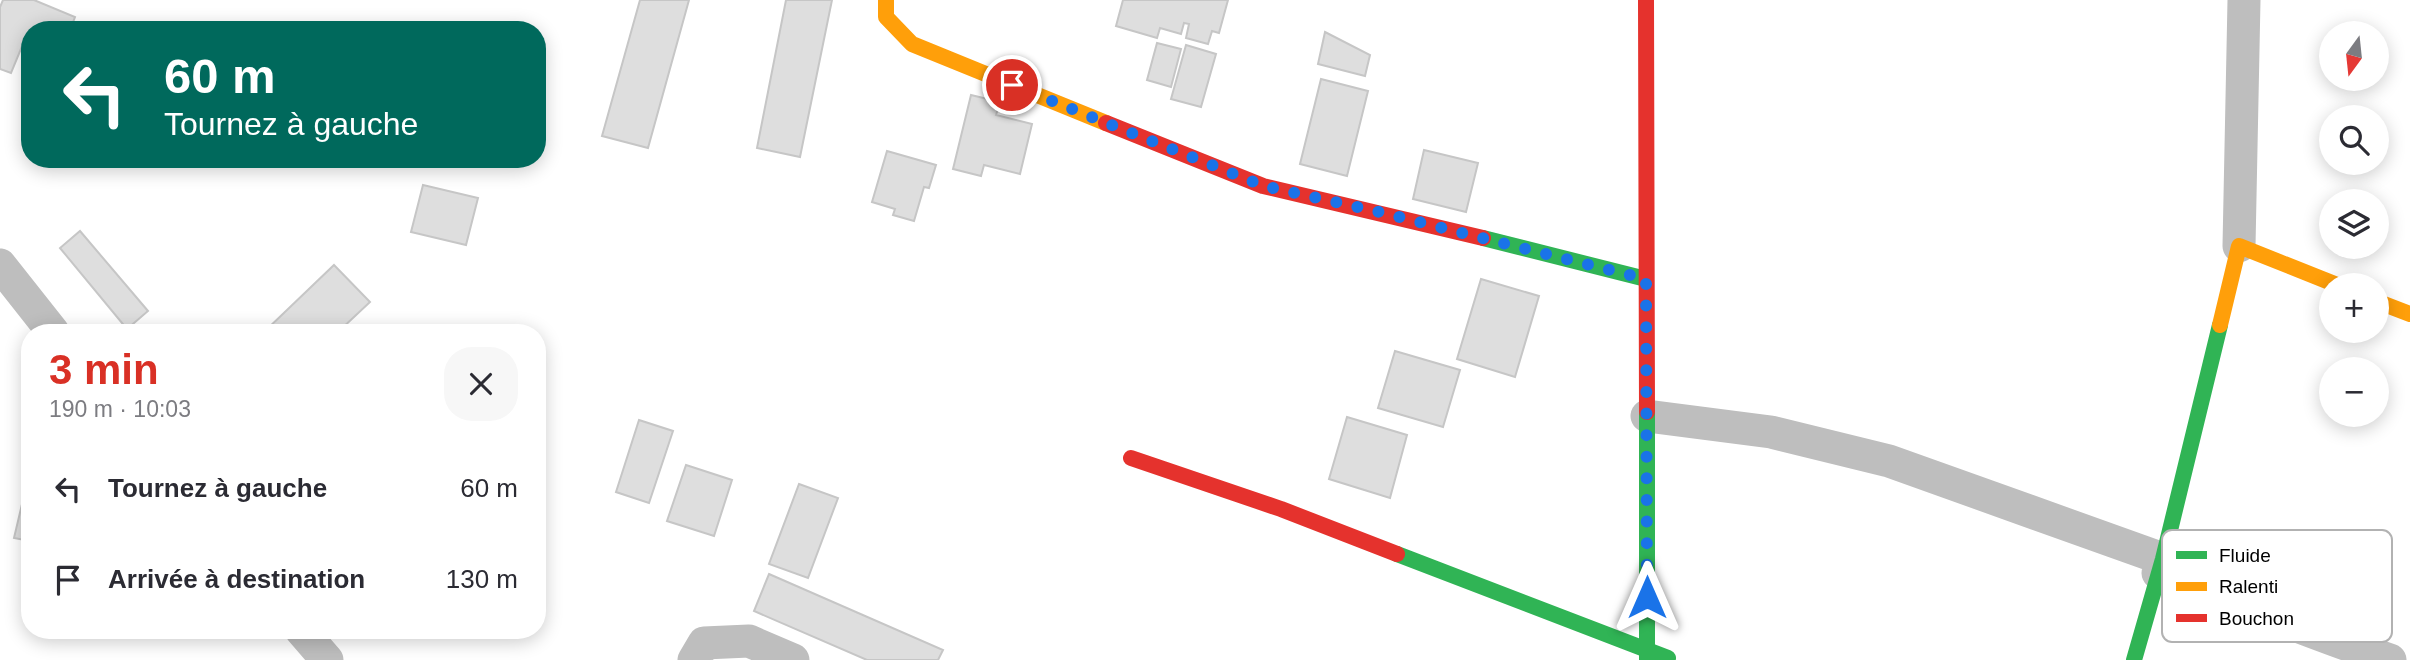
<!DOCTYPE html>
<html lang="fr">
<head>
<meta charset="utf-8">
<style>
	body { margin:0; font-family:Arial,sans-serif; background:#f7f7f7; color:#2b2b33; height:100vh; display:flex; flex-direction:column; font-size:26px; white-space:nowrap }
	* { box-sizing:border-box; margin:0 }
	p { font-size:23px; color:#7c7c81 }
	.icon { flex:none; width:38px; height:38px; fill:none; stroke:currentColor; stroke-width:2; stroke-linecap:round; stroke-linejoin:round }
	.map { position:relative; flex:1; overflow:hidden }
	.sheet { position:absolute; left:21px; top:324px; width:525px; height:315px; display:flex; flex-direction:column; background:#fff; border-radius:28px; box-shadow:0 4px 18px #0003 }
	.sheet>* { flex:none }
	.hud { position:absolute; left:21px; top:21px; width:525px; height:147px; border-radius:28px; box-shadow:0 4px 18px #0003; background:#00695c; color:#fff; overflow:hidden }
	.needle { width:46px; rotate:195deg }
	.fabs { position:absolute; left:2319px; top:21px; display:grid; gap:14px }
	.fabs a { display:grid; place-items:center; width:70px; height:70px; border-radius:50%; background:#fff; box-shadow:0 4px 18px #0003; font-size:35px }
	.pin { position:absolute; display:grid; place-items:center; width:60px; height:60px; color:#fff; margin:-30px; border:4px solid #fff; border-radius:50%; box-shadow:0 2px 7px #0007 }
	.me { position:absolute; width:77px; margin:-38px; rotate:0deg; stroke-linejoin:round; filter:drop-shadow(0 0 5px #0008) }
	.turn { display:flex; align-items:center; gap:24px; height:147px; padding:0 28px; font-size:32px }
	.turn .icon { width:91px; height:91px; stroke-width:2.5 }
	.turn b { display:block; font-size:49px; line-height:60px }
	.round { display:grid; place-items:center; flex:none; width:74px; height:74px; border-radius:28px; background:#f7f7f7 }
	.headline { display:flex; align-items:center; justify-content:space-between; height:119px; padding:0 28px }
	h1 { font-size:42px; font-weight:700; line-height:52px; color:#d93025 }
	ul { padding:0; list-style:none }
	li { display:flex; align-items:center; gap:21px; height:91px; padding:0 28px }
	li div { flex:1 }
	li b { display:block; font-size:26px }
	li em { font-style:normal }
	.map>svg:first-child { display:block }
	.building { fill:#dedede; stroke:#c6c6c6; stroke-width:2 }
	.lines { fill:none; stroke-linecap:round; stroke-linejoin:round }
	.street { stroke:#bebebe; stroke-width:33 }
	.fast { stroke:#30b455; stroke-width:16 }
	.slow { stroke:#ff9f0a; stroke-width:16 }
	.jam { stroke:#e5322d; stroke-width:16 }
	.route { stroke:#1a73e8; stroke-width:12; stroke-dasharray:0 21.6 }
	.key { fill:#fff; stroke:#b2b2b2; stroke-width:2 }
	.key-label { font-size:19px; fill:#000 }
</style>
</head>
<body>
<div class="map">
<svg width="2410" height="660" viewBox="0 0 2410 660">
	<rect width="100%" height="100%" fill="#fff"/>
	<path class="building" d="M3,0H34L75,17L70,30H30V41L25,39L11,73L0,69V7Z
		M640,0H689L648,148L602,136Z
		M786,0H832L800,157L757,148Z
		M1123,0H1228L1219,33L1212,31L1208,44L1186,38L1189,24L1184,23L1181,34L1160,28L1157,38L1116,26Z
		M1325,32L1370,55L1365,76L1318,64Z
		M1157,43L1181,49L1171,87L1147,80Z
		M1186,45L1216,54L1201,107L1171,99Z
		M1321,79L1368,91L1347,176L1300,164Z
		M971,95L1000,102L996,115L1032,124L1020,174L984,165L981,176L953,169Z
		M1424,150L1478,163L1466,212L1413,199Z
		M887,151L936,165L929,188L924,187L914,221L893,215L895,209L872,202Z
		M423,185L478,198L466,245L411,232Z
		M80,231L148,311L127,329L60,248Z
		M334,265L370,302L338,332H264Z
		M1481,279L1539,296L1515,377L1457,359Z
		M1395,351L1460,370L1443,427L1378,408Z
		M1347,417L1407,435L1390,498L1329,479Z
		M639,420L673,431L649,503L616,492Z
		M686,465L732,480L714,536L667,521Z
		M27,483L30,484V541L14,538Z
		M799,484L838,498L808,578L769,564Z
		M769,574L943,650L938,660H867L754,611Z"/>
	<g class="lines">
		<path class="street" d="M2239,246L2244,0
			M0,265L53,332
			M1647,416L1771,432L1889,461L2163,559
			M2158,573C2236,602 2312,633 2390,660
			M301,630L327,660
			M694,660L704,643L749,641L793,660"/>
		<path class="fast" d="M1483,238L1646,279
			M1647,412V660
			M1397,554L1668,658
			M2134,660L2163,559L2220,325"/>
		<path class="slow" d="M886,0V17L912,44L1106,123
			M2376,301L2410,314
			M2220,325L2239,246L2337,285"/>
		<path class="jam" d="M1646,0L1647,412
			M1106,123L1263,186L1483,238
			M1131,458L1281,509L1397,554"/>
	</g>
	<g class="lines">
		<path class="route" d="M1012,85L1264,186L1375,211L1646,279L1647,597"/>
	</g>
	<rect x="2162" y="530" width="230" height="112" rx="10" class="key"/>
	<rect x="2176" y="551" width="31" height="8" fill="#30b455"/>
	<rect x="2176" y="582" width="31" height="9" fill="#ff9f0a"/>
	<rect x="2176" y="614" width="31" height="8" fill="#e5322d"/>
	<g class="key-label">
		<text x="2219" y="562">Fluide</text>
		<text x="2219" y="593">Ralenti</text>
		<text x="2219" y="625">Bouchon</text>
	</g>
</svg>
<div class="fabs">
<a><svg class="needle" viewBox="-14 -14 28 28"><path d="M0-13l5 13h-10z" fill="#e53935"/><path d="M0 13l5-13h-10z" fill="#7c7c81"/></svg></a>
<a><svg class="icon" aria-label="search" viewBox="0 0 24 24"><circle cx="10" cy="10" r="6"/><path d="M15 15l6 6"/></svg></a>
<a><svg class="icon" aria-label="layers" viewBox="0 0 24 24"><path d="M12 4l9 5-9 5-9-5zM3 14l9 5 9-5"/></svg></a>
<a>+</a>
<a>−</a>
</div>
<div class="pin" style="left:1012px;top:85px;background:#d93025"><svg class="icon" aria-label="arrive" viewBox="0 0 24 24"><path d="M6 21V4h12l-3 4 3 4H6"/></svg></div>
<svg class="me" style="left:1647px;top:597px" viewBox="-20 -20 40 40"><path d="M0-17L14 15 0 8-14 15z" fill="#1a73e8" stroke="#fff" stroke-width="4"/></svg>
<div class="hud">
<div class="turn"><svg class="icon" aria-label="left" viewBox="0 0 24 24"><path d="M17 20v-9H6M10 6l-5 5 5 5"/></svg><div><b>60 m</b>Tournez à gauche</div></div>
</div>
<section class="sheet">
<div class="headline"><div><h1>3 min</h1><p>190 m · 10:03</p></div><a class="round"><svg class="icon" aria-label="close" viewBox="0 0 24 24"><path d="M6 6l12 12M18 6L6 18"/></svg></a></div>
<ul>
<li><svg class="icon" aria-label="left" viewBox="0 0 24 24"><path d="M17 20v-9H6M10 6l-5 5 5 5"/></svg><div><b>Tournez à gauche</b></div><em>60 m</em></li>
<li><svg class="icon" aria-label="arrive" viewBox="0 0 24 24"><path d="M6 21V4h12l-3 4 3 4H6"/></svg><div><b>Arrivée à destination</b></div><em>130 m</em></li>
</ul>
</section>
</div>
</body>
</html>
